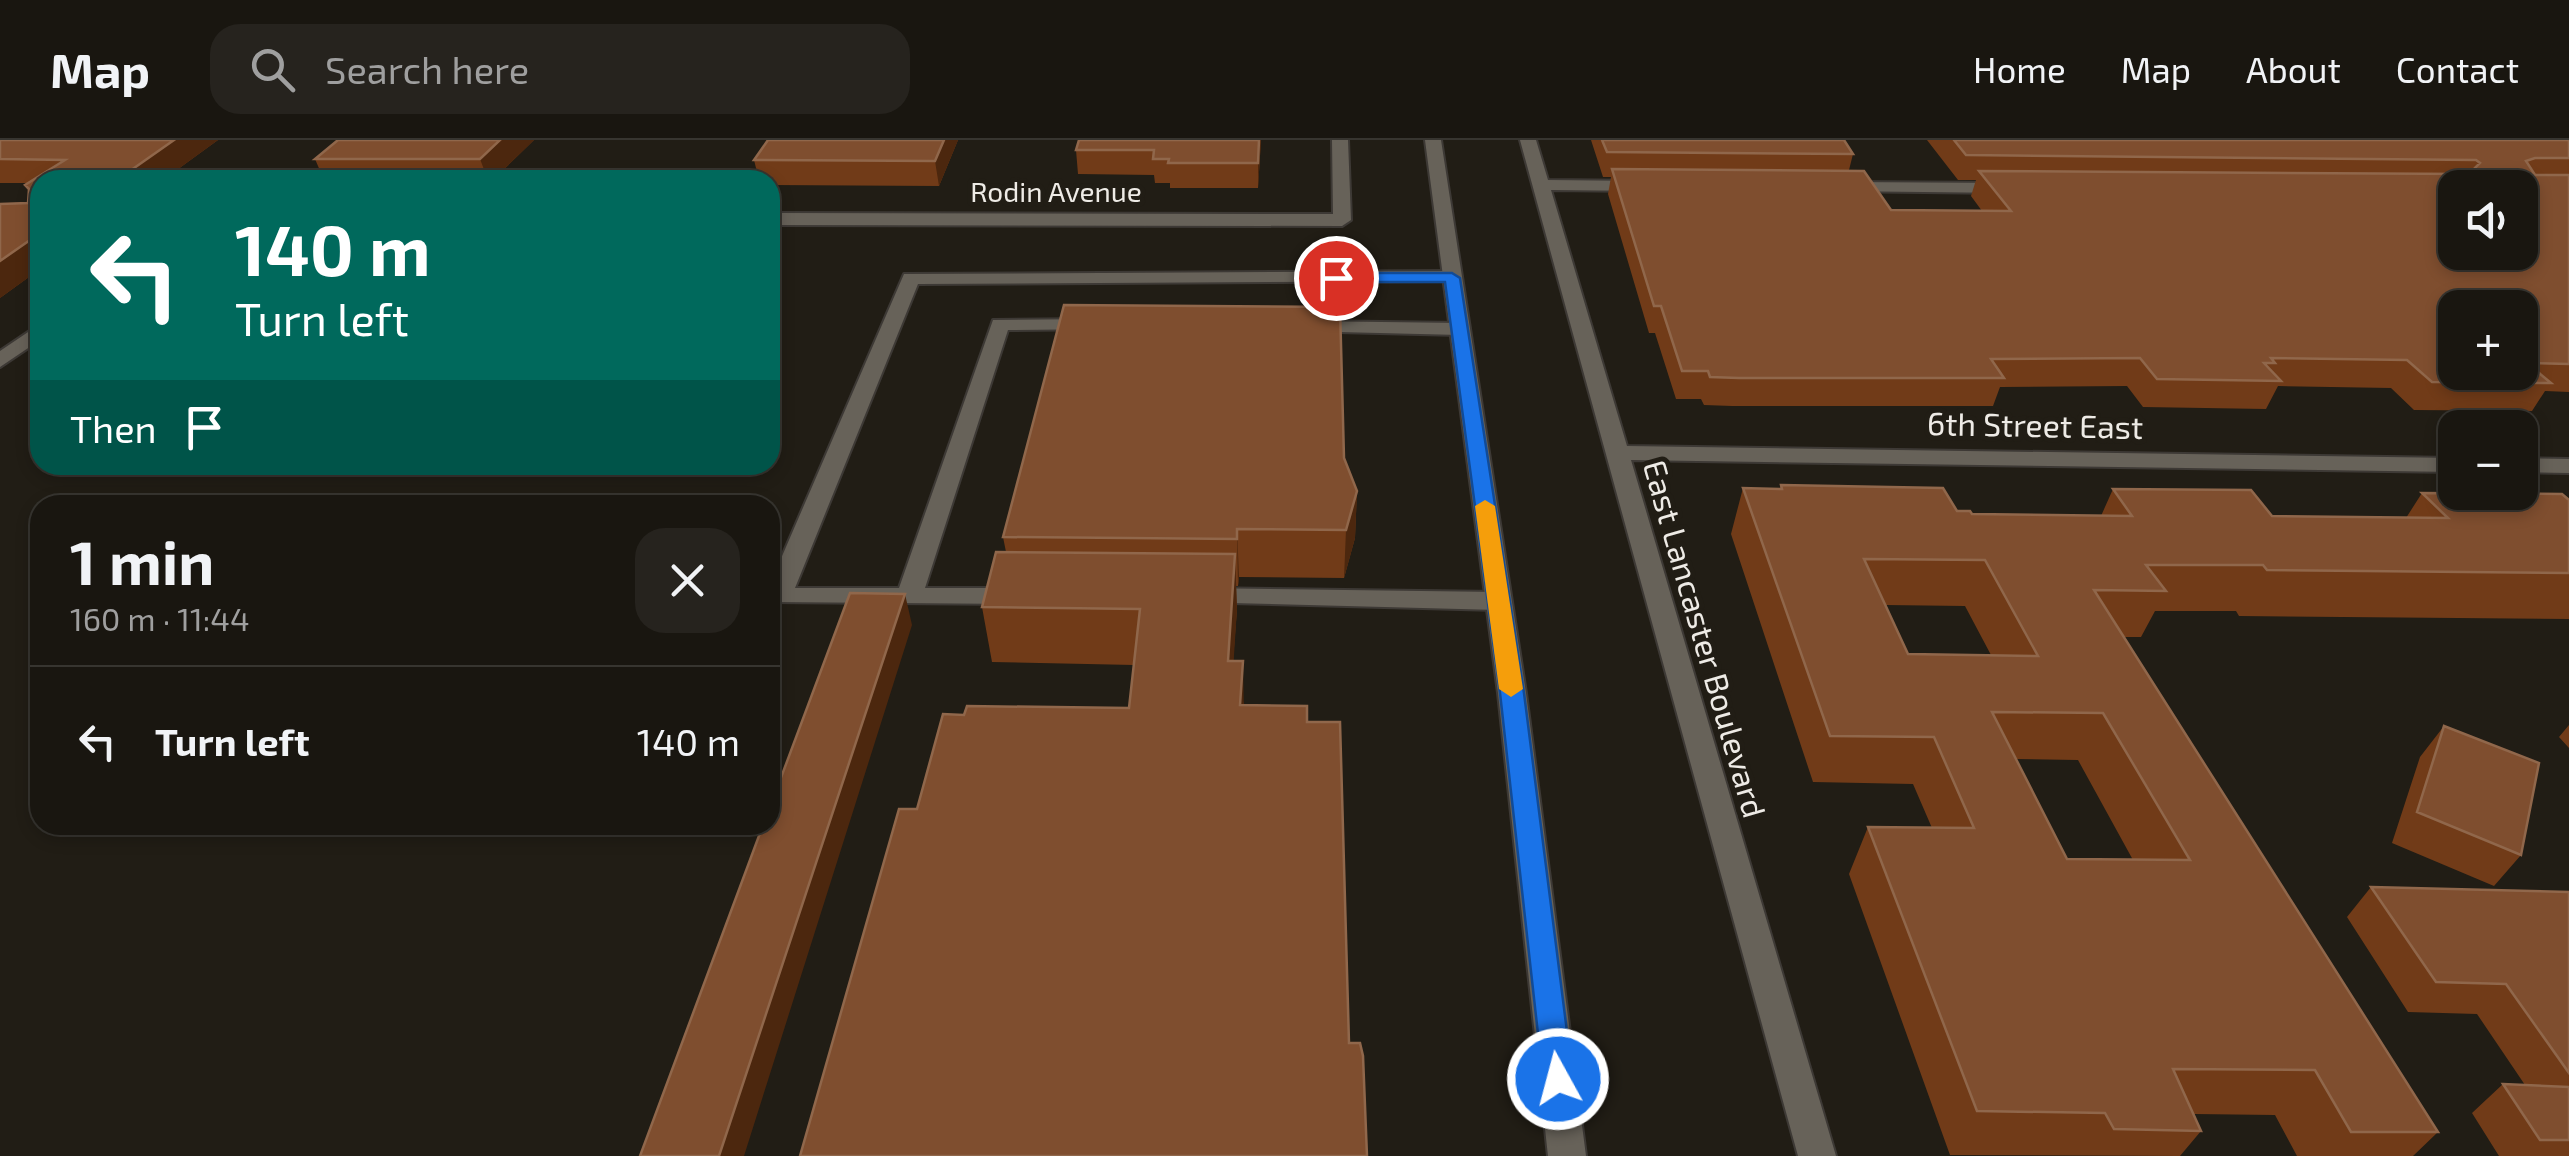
<!DOCTYPE html>
<html lang="en">
<head>
<meta charset="utf-8">
<style>
	body { margin:0; font-family:"Exo 2",sans-serif; background:#26231e; color:#f1f3f6; height:100vh; display:flex; flex-direction:column; font-size:38px; white-space:nowrap }
	* { box-sizing:border-box; margin:0 }
	p { font-size:32px; color:#9f9f9f }
	.icon { flex:none; width:55px; height:55px; fill:none; stroke:currentColor; stroke-width:2; stroke-linecap:round; stroke-linejoin:round }
	.map { position:relative; flex:1; overflow:hidden }
	.drawer { position:absolute; left:30px; top:355px; width:750px; height:340px; display:flex; flex-direction:column; background:#191610; border-radius:30px; box-shadow:0 5px 15px #0003,0 0 0 2px #373530 }
	.drawer>* { flex:none }
	.guide { position:absolute; left:30px; top:30px; width:750px; height:305px; border-radius:30px; box-shadow:0 5px 15px #0003,0 0 0 2px #373530; background:#00695c; color:#fff; overflow:hidden }
	.controls { position:absolute; left:2438px; top:30px; display:grid; gap:20px }
	.controls a { display:grid; place-items:center; width:100px; height:100px; border-radius:20px; background:#191610; box-shadow:0 5px 15px #0003,0 0 0 2px #373530; font-size:50px }
	.pin { position:absolute; display:grid; place-items:center; width:85px; height:85px; color:#fff; margin:-42px; border:5px solid #fff; border-radius:50%; box-shadow:0 2px 10px #0007 }
	.me { position:absolute; width:110px; margin:-55px; rotate:353deg; stroke-linejoin:round; filter:drop-shadow(0 0 8px #0008) }
	.turn { display:flex; align-items:center; gap:35px; height:210px; padding:0 40px; font-size:45px }
	.turn .icon { width:130px; height:130px; stroke-width:2.5 }
	.turn b { display:block; font-size:70px; line-height:85px }
	.then { display:flex; align-items:center; height:95px; padding:0 40px; background:#0003; gap:20px; font-size:38px }
	.round { display:grid; place-items:center; flex:none; width:105px; height:105px; border-radius:30px; background:#26231e }
	.overview { display:flex; align-items:center; justify-content:space-between; height:170px; padding:0 40px }
	h1 { font-size:60px; font-weight:700; line-height:75px }
	ul { padding:0; list-style:none }
	li { display:flex; align-items:center; gap:30px; height:150px; padding:0 40px; border-top:2px solid #373530 }
	li div { flex:1 }
	li b { display:block; font-size:38px }
	li em { font-style:normal }
	header { display:flex; align-items:center; gap:60px; box-sizing:border-box; height:140px; padding:0 50px; background:#191610; border-bottom:2px solid #373530 }
	header strong { font-size:48px }
	nav { display:flex; gap:55px; margin-inline-start:auto; font-size:35px }
	.search { width:700px; height:90px; background:#26231e; display:flex; align-items:center; gap:25px; box-sizing:border-box; padding:0 35px; border-radius:30px; color:#9f9f9f; font-size:38px }
	.map>svg:first-child { display:block }
	.lines { fill:none; stroke-linecap:round; stroke-linejoin:round }
	.service-casing { stroke:#3d3935; stroke-width:4 }
	.minor-casing { stroke:#3d3935; stroke-width:4 }
	.secondary-casing { stroke:#3d3935; stroke-width:4 }
	.service { fill:#676259; fill-rule:evenodd }
	.minor { fill:#676259; fill-rule:evenodd }
	.secondary { fill:#676259; fill-rule:evenodd }
	.wall { fill:#713b18; fill-rule:evenodd }
	.shaded-wall { fill:#4c270e }
	.building { fill:#7f4e2f; stroke:#90674b; stroke-width:2.5; fill-rule:evenodd }
	.route { fill:#1a73e8; stroke:#114b97; stroke-width:2.5 }
	.slow { fill:#f59e0b }
	.labels { text-anchor:middle; stroke-width:10; stroke-linejoin:round; paint-order:stroke }
	.far-street-label { font-size:28px; fill:#eeebe6; stroke:#211d15 }
	.street-label { font-size:32px; fill:#eeebe6; stroke:#211d15 }
</style>
</head>
<body>
<header>
<strong>Map</strong>
<div class="search"><svg class="icon" aria-label="search" viewBox="0 0 24 24"><circle cx="10" cy="10" r="6"/><path d="M15 15l6 6"/></svg>Search here</div>
<nav><a>Home</a><a>Map</a><a>About</a><a>Contact</a></nav>
</header>
<div class="map">
<svg width="2569" height="1016" viewBox="0 0 2569 1016">
	<rect width="100%" height="100%" fill="#211d15"/>
	<g class="lines">
		<g class="service-casing">
			<path id="service" d="M1452,131L1462,137L1459,141L918,144L795,448H899L993,180L1097,179L1104,181L1107,185L1104,189L1008,190L925,448H1022L1035,456L1022,464L770,462V444L904,134Z
				M1305,181L1460,183L1470,189L1460,195L1298,191L1295,187Z
				M40,184V200L0,227V211Z
				M1200,448L1498,452L1511,461L1498,470L1191,462L1187,456L1191,450Z"/>
		</g>
		<g class="minor-casing">
			<path id="minor" d="M1332,0H1348L1351,80L1342,86L770,85V73L1333,74Z
				M1520,0H1536L1548,40L1644,41L1653,46L1644,51L1551,50L1627,306L2455,318V332L1631,320L1836,1016H1798Z
				M1842,42L2009,43L2018,48L2009,53L1836,51L1833,47Z
				M2520,318L2569,319V333L2520,332Z"/>
		</g>
		<g class="secondary-casing">
			<path id="secondary" d="M1425,0H1441L1526,553L1586,1016H1548L1498,553Z"/>
		</g>
		<use href="#service" class="service"/>
		<use href="#minor" class="minor"/>
		<use href="#secondary" class="secondary"/>
	</g>
	<path class="wall" d="M0,0H218L163,40H40V129L0,158L28,63L29,52L25,45L29,43H0Z
		M534,0L493,40H324L315,19Z
		M958,0L939,46L770,45V40H759L754,20Z
		M1261,0L1258,48H1170V43H1155L1154,35L1078,34L1076,10Z
		M1591,0H1844L1853,14L1849,30L1891,70L1982,71L1971,56L1976,40H1958L1927,0H2569V252L2545,251L2532,271L2414,270L2391,248L2278,246L2266,269L2143,267L2127,246L2000,247L1993,266H1732L1704,265L1701,259H1676L1655,193H1649L1608,54L1611,37H1603Z
		M1344,318L1357,351L1355,398L1344,438L1239,437L1238,446H1236L1237,469L1233,521L1244,565L1307,582L1349,903L1363,916L917,669L964,575L1129,568L1134,525L992,522L982,467L1006,412L1003,397Z
		M1781,345L1957,371L1972,374L2101,376L2113,349L2272,376L2406,378L2422,353L2569,360V479L2239,476L2236,471H2155L2141,497H2124L2438,992L2413,1016H2297L2275,975L2194,974L2201,991L2180,1016L1950,1015L1849,734L1868,687L1932,688L1913,644L1813,642L1731,394L1743,348L1780,349ZM1885,465L1965,466L1991,515L1908,514ZM2016,619L2078,620L2133,720L2067,719Z
		M2569,585V608L2559,597Z
		M2444,586L2521,715L2494,746L2392,703L2420,617Z
		M2371,747L2569,752V1016H2499L2472,973L2503,944L2525,945L2477,874L2408,872L2347,777Z"/>
	<path class="shaded-wall" d="M174,0H218L163,40H117Z
		M500,0H534L493,40H488L480,19Z
		M944,0H958L939,46L935,21Z
		M1259,0H1261L1258,48V23Z
		M40,93V129L0,158V121Z
		M1357,351L1355,398L1344,438L1346,390Z
		M1237,389L1239,437L1238,446L1237,399Z
		M1235,414L1237,469L1230,577L1228,521Z
		M905,454L912,485L744,1016H719Z
		M1243,521L1244,577L1240,565Z"/>
	<path class="building" d="M0,0H174L117,40H40V93L0,121V64L28,63L29,49L25,45L65,20L0,19Z
		M338,0H500L480,19H315Z
		M768,0H944L935,21L754,20Z
		M1079,0H1259L1258,23H1168L1169,19H1153L1154,10H1076Z
		M1602,0H1844L1853,14L1607,12Z
		M1954,0H2569V18H2535L2526,21L2535,35H2569V224L2527,223L2551,243L2432,242L2407,220L2271,218L2275,223H2264L2281,241L2157,239L2140,218L1991,219L2004,238H1739L1710,237L1708,231H1682L1661,166H1654L1612,29L1864,31L1891,70L2011,71L1979,31L2469,34L2480,23L2476,20L1966,15ZM2455,48H2520V112H2455ZM2455,168H2520V232H2455Z
		M1064,165L1340,167L1344,318L1357,351L1346,390L1237,389V399L1003,397Z
		M1781,345L1943,348L1957,371H1970L1972,374L2132,376L2113,349L2251,350L2272,376L2448,378L2422,353L2562,354L2569,360V433L2267,430L2263,425H2146L2166,451L2094,450L2438,992H2351L2315,930L2173,929L2201,991L2114,989L2105,973L1977,971L1868,687L1974,688L1934,597L1830,596L1743,348L1782,349ZM1864,419L1985,420L2038,516L1908,514ZM1992,572L2103,573L2190,720L2067,719Z
		M996,412L1235,414L1228,521H1243L1240,565L1307,566V582H1340L1349,903H1360L1363,916L1367,1016H800L899,669H917L943,574L964,575L967,566L1129,568L1140,469L982,467Z
		M850,453L905,454L719,1016H640L763,685H770V667Z
		M2444,586L2539,623L2521,715L2417,672Z
		M2371,747L2569,752V933L2506,844L2436,842Z
		M2503,944L2569,947V1000H2540Z"/>
	<path class="route" d="M1452,133L1460,138L1524,553L1573,939L1569,948L1558,952L1547,948L1543,939L1500,553L1445,142H1336L1327,138L1336,133Z"/>
	<path class="slow" d="M1485,360L1495,366L1523,549L1511,557L1499,549L1475,366Z"/>
	<g class="labels">
		<g class="far-street-label">
			<text x="1056" y="62">Rodin Avenue</text>
		</g>
		<g class="street-label">
			<text transform="translate(2035 286) rotate(1)" y="11">6th Street East</text>
			<text transform="translate(1704 499) rotate(74)" y="11">East Lancaster Boulevard</text>
		</g>
	</g>
</svg>
<div class="controls">
<a><svg class="icon" aria-label="sound" viewBox="0 0 24 24"><path d="M4 9h4l5-4v14l-5-4H4zM17 9q2 3 0 6"/></svg></a>
<a>+</a>
<a>−</a>
</div>
<div class="pin" style="left:1336px;top:138px;background:#d93025"><svg class="icon" aria-label="arrive" viewBox="0 0 24 24"><path d="M6 21V4h12l-3 4 3 4H6"/></svg></div>
<svg class="me" style="left:1558px;top:939px" viewBox="-20 -20 40 40"><circle r="17" fill="#1a73e8" stroke="#fff" stroke-width="3"/><path d="M0-11L8 9 0 5-8 9z" fill="#fff"/></svg>
<div class="guide">
<div class="turn"><svg class="icon" aria-label="left" viewBox="0 0 24 24"><path d="M17 20v-9H6M10 6l-5 5 5 5"/></svg><div><b>140 m</b>Turn left</div></div>
<div class="then">Then<svg class="icon" aria-label="arrive" viewBox="0 0 24 24"><path d="M6 21V4h12l-3 4 3 4H6"/></svg></div>
</div>
<section class="drawer">
<div class="overview"><div><h1>1 min</h1><p>160 m · 11:44</p></div><a class="round"><svg class="icon" aria-label="close" viewBox="0 0 24 24"><path d="M6 6l12 12M18 6L6 18"/></svg></a></div>
<ul>
<li><svg class="icon" aria-label="left" viewBox="0 0 24 24"><path d="M17 20v-9H6M10 6l-5 5 5 5"/></svg><div><b>Turn left</b></div><em>140 m</em></li>
</ul>
</section>
</div>
</body>
</html>
